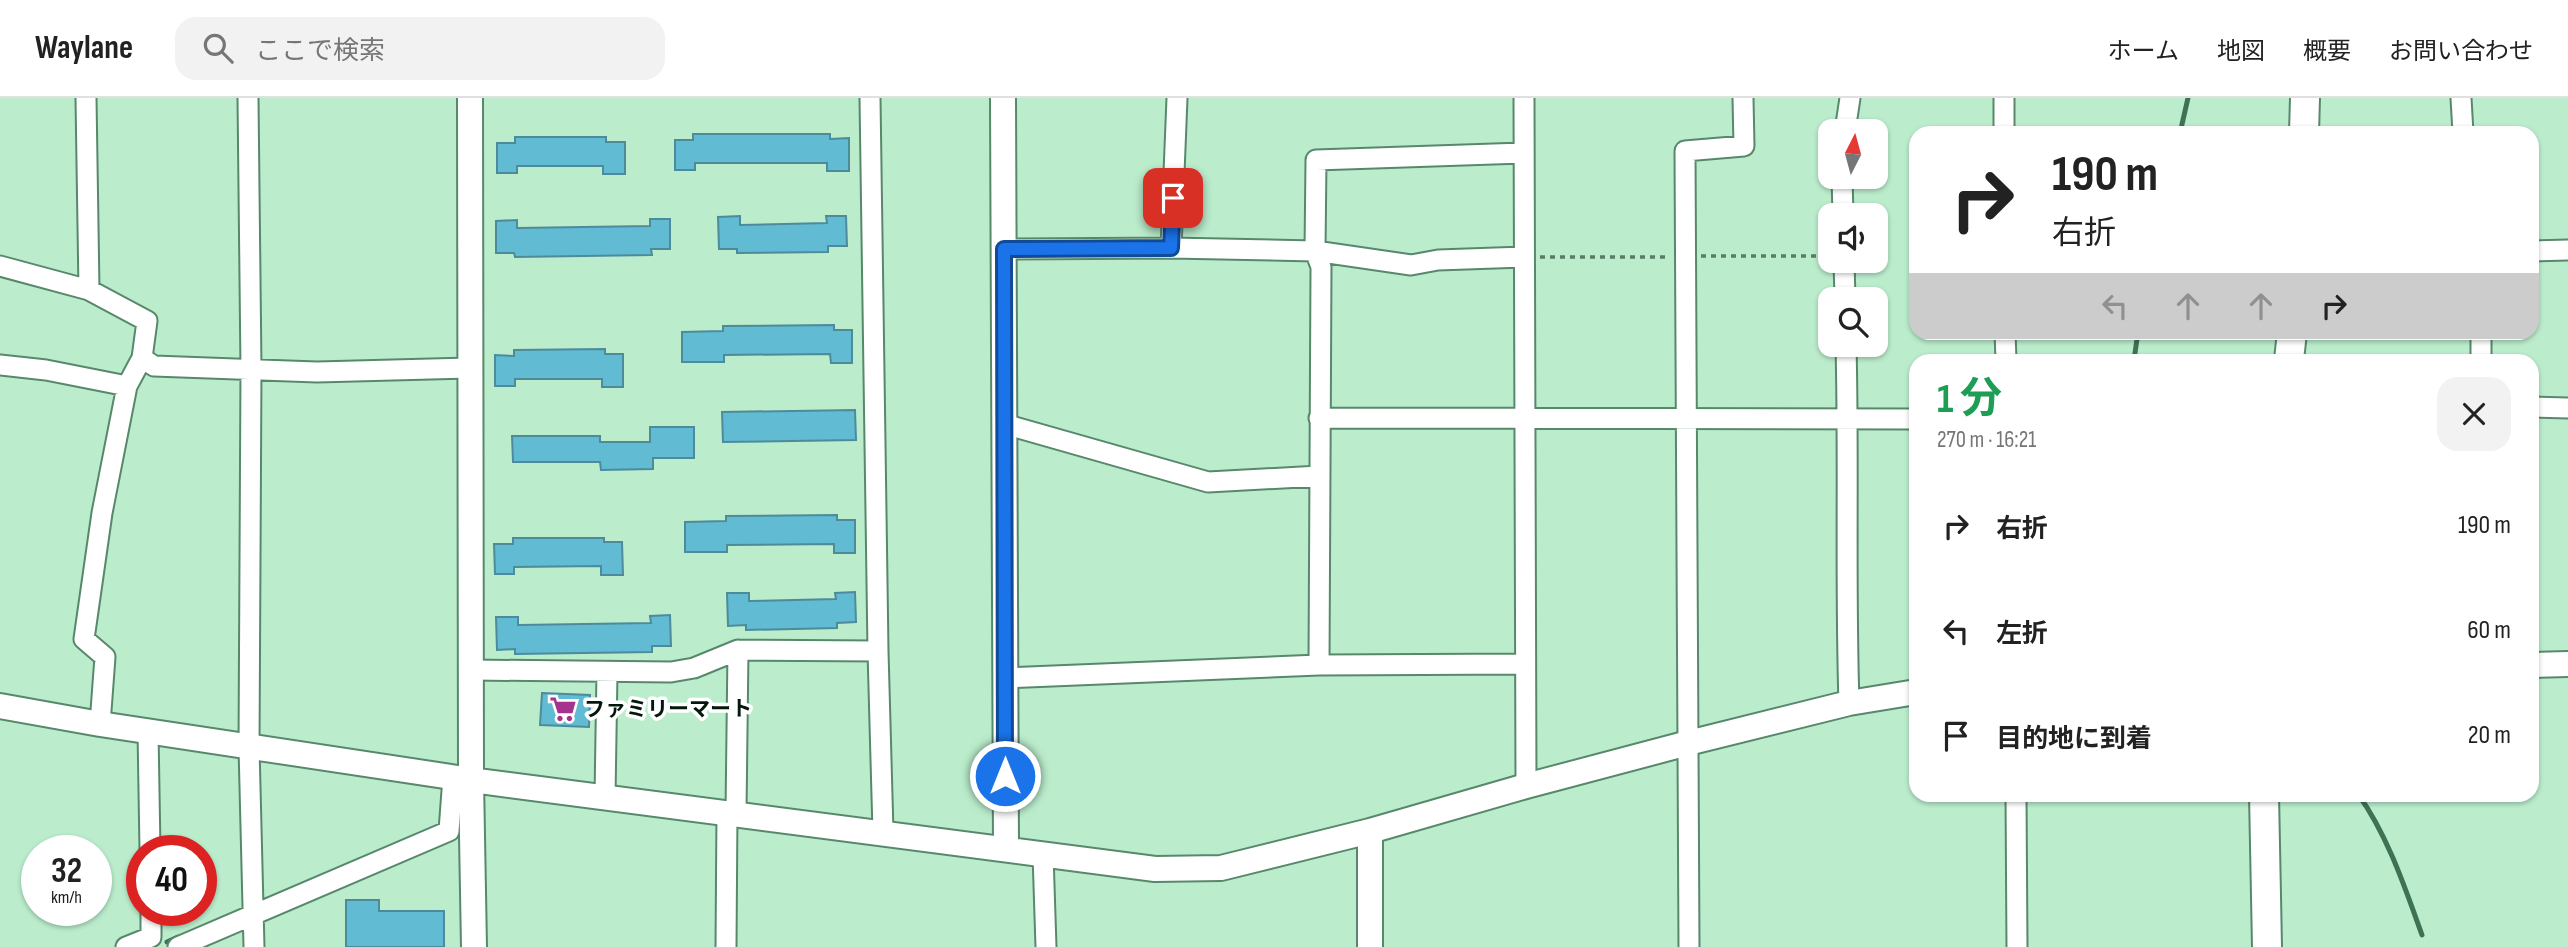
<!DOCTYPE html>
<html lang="ja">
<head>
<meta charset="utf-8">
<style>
	body { margin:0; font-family:"Sofia Sans Condensed","Noto Sans JP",sans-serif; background:#f2f2f2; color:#222; height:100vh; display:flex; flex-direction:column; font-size:26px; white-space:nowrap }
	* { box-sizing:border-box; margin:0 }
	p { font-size:23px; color:#767676 }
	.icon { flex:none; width:38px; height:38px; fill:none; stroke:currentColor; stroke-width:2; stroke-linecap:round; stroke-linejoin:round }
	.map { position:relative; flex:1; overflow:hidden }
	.side { position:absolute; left:1909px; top:256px; width:630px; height:448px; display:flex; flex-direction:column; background:#fff; border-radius:21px; box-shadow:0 2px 5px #0004 }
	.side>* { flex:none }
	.hud { position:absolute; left:1909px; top:28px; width:630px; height:214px; border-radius:21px; box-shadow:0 2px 5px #0004; background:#fff; color:#222; overflow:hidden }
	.needle { width:46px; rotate:6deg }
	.tools { position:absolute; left:1818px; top:21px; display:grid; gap:14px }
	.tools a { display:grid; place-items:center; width:70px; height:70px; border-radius:14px; background:#fff; box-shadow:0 2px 5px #0004; font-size:35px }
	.speed { position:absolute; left:21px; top:737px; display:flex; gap:14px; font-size:35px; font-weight:700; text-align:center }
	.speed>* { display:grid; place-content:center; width:91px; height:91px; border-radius:50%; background:#fff; box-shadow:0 2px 5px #0004; line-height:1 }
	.speed small { font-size:18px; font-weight:400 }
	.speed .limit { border:10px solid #d22; background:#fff; color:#111 }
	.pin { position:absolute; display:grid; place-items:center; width:60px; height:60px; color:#fff; margin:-30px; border-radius:14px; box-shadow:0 4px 10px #0006 }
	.me { position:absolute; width:77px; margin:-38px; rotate:0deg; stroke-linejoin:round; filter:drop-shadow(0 0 5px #0008) }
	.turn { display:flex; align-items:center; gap:24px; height:147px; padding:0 28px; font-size:32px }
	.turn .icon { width:91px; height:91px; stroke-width:2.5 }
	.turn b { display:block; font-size:49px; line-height:60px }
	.lanes { display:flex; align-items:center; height:66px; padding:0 28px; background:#0003; justify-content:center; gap:35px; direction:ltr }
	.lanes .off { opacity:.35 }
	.round { display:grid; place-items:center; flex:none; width:74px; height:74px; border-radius:21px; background:#f2f2f2 }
	.overview { display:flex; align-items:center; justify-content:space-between; height:119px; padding:0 28px }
	h1 { font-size:42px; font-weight:700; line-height:52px; color:#1e9e55 }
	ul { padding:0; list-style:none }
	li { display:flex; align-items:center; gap:21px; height:105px; padding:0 28px }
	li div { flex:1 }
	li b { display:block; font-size:26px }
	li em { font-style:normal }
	header { display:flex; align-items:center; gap:42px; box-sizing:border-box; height:98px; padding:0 35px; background:#fff; border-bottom:2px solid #e0e0e0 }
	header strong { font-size:33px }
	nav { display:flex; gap:38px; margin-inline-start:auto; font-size:24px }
	.search { width:490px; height:63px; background:#f2f2f2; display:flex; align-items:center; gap:18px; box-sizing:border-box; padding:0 24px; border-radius:21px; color:#767676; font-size:26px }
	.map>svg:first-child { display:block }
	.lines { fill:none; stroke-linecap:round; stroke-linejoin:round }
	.stream { stroke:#3d7354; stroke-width:5 }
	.building { fill:#61bbd3; stroke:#4d8b9b; stroke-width:2 }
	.minor-casing { stroke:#58886b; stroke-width:23 }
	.tertiary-casing { stroke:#58886b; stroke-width:28 }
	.secondary-casing { stroke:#58886b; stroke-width:32 }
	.path { stroke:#5a7c67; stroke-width:3.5; stroke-dasharray:5 5; stroke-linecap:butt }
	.minor { stroke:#fff; stroke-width:19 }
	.tertiary { stroke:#fff; stroke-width:24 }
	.secondary { stroke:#fff; stroke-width:28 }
	.route-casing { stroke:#114b97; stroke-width:18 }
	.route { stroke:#1a73e8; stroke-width:12 }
	.labels { text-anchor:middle; stroke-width:7; stroke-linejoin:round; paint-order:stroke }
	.poi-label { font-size:21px; font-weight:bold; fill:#04170c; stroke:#fff; text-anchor:start }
</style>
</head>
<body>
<header>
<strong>Waylane</strong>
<div class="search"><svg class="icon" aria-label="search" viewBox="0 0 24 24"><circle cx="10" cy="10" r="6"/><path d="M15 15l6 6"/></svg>ここで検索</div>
<nav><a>ホーム</a><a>地図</a><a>概要</a><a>お問い合わせ</a></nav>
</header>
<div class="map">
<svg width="2568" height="849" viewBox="0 0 2568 849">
	<rect width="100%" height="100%" fill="#bbedcd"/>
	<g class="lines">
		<path class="stream" d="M2180,35L2188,0
			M2134,262L2138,234
			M2358,696C2388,738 2405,790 2422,837
			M167,844L178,839"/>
	</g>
	<path class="building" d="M693,36H830V41L849,40V73H827V65H695V72H675V42H693Z
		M515,39H606V44H625V76H603V68H517V75H497V45H515Z
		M740,118V127L827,125L826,118H846L847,148H828V154L737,155V151H719L718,119Z
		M650,121H670V151H651L652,157L515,159L514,155H496V123L517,122V130L650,128Z
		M834,227V232H852V265H831L830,256L724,257V264H682V234L723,233V228Z
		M605,251V256H623V289H602V281H515V288H495V257L514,258V252Z
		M855,312L856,342L723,344L722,314Z
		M650,329H694V360H653V371L601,372L600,364H513L512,338H600V344H650Z
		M837,417V422H855V455H834V446L727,447V454H685V424L726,423V418Z
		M513,440H604V444H622L623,477H601V468L514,469V476H495L494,446H513Z
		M855,494L856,524L837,525V530L746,532V527L728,528L727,495H749V503L836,501L835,495Z
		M670,517L671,548H652V554L515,556V551L497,552L496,519H518V527L651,525L650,518Z
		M542,595L590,597L589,629L540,627Z
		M346,802H379V813H444V849H346Z"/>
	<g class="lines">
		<g class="minor-casing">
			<path id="minor" d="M86,0L89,192
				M248,0L251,271L249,649L254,849
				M870,0L878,553L883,734
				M1524,0L1526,688
				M2004,0V35
				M2461,0L2463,35
				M1845,33L1850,0
				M1842,79L1843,117
				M1171,150L1177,0
				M1004,151L1171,150L1315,153L1411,167L1438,162L1524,159
				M2532,153L2568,152
				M1844,163L1845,201
				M0,168L89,192L147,223L142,260L127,288L102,415L84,541L105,559L100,626
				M2005,234L2006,262
				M1846,247C1849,366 1845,486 1849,605
				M142,260L154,268L317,274L469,270
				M2481,262V234
				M0,267L46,272L127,288
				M2532,309L2568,310
				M1319,320L1916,321
				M1004,326L1208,384L1319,378
				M1319,567L1321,169L1315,153L1316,62L1523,55
				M472,572L671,574L694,570L738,552L878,553
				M1005,580L1319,567L1525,566
				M148,633L150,752
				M2016,696L2017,849
				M605,699L607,574
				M736,715L738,552
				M1043,756L1046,849
				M126,849L151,839V812
				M178,849L449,733L453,679
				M726,849L727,713
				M1689,849L1685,53L1744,48L1743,0"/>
		</g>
		<g class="tertiary-casing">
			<path id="tertiary" d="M470,0L471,682L474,849
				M1003,0L1006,751
				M2532,567L2568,566
				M0,608L100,626L471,682L1155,771L1221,770L1370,733L1526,688L1688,645L1849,605L1916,594
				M1370,733V849"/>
		</g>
		<g class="secondary-casing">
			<path id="secondary" d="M2304,35L2305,0
				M2289,262L2292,234
				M2264,696L2267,849"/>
		</g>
		<path class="path" d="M1701,158H1827
			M1540,159H1669"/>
		<use href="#minor" class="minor"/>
		<use href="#tertiary" class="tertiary"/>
		<use href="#secondary" class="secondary"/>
	</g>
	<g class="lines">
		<g class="route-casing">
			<path id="route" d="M1005,678L1004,151L1171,150L1173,100"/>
		</g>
		<use href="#route" class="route"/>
	</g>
	<defs>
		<g id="supermarket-bare" transform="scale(2.1)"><path d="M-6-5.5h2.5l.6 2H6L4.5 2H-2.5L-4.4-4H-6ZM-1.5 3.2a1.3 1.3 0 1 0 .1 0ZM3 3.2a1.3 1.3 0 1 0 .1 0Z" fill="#a5328d" stroke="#fff" stroke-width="2.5" paint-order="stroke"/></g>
	</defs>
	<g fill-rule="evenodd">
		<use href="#supermarket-bare" x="563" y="611"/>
	</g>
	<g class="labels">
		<g class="poi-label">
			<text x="584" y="618">ファミリーマート</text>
		</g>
	</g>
</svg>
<div class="tools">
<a><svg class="needle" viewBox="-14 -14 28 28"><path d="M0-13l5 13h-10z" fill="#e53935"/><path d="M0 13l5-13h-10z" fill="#767676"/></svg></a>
<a><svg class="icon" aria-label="sound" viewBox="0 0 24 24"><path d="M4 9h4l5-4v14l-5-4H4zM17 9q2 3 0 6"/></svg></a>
<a><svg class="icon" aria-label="search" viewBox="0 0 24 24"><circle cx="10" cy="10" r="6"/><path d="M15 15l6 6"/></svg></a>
</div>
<div class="speed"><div>32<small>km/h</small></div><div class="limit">40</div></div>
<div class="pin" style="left:1173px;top:100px;background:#d93025"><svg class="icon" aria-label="arrive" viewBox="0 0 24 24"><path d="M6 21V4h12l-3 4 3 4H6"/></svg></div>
<svg class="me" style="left:1005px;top:678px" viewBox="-20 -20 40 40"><circle r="17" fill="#1a73e8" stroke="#fff" stroke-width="3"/><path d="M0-11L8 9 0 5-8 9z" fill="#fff"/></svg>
<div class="hud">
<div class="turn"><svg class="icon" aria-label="right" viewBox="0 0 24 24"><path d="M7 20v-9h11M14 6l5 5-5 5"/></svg><div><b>190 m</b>右折</div></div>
<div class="lanes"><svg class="icon off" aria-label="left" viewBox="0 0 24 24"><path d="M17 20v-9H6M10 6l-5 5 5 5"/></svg><svg class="icon off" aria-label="ahead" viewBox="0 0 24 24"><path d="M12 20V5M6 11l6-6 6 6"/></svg><svg class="icon off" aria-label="ahead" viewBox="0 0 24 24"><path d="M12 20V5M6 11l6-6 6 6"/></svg><svg class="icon" aria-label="right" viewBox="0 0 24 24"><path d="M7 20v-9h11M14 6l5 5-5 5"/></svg></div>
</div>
<section class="side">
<div class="overview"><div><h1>1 分</h1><p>270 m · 16:21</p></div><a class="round"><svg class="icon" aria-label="close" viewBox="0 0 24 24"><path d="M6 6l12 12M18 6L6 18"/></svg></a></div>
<ul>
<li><svg class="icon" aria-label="right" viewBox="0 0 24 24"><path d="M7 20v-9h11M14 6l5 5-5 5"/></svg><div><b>右折</b></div><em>190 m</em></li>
<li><svg class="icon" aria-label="left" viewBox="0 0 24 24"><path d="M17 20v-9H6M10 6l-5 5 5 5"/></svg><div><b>左折</b></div><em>60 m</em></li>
<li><svg class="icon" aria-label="arrive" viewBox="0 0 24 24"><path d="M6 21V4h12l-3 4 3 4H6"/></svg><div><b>目的地に到着</b></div><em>20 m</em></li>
</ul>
</section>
</div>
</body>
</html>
